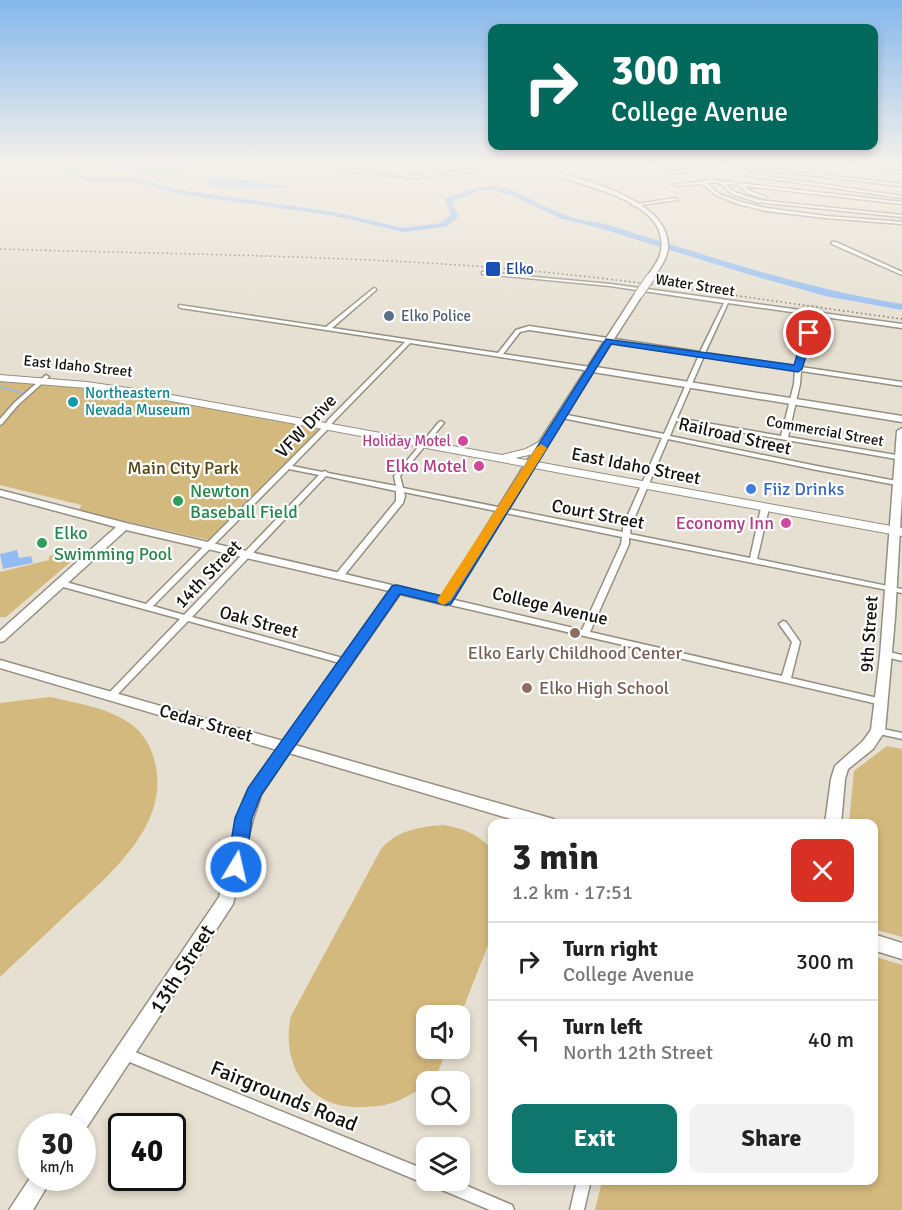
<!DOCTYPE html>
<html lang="en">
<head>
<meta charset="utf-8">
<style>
	body { margin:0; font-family:Signika,sans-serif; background:#f2f2f2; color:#222; height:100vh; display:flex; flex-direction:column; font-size:22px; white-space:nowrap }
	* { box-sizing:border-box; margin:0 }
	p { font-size:20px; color:#767676 }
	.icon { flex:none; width:33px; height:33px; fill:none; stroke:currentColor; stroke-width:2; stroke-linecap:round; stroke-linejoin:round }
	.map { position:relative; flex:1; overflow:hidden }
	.sheet { position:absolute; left:488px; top:819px; width:390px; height:366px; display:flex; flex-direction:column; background:#fff; border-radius:12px; box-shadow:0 3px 9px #0003 }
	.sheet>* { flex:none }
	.guide { position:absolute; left:488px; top:24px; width:390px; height:126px; border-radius:12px; box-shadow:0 3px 9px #0003; background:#00695c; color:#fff; overflow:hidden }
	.controls { position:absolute; left:416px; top:1005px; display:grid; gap:12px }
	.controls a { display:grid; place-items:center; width:54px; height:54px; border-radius:12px; background:#fff; box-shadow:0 3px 9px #0003; font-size:30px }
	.speed { position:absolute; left:18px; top:1113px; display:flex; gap:12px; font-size:30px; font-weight:700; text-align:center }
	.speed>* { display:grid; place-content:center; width:78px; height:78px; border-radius:50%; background:#fff; box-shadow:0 3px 9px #0003; line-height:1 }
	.speed small { font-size:15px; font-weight:400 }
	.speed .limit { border:3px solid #111; border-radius:9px; background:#fff; color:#111 }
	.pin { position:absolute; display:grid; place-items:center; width:51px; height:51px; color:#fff; margin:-26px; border:3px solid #fff; border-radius:50%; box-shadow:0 2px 6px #0007 }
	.me { position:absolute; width:66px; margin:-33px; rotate:9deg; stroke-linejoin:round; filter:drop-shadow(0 0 4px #0008) }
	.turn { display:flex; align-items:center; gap:21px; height:126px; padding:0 24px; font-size:27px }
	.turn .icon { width:78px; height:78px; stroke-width:2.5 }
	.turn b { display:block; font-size:42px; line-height:51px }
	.round { display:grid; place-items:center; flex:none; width:63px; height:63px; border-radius:12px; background:#f2f2f2 }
	.headline { display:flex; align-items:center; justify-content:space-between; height:102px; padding:0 24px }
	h1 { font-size:36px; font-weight:700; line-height:45px }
	.action { display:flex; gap:12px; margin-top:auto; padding:12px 24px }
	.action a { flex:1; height:69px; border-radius:12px; background:#0f766e; color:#fff; font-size:24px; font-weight:700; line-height:69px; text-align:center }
	.action a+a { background:#f2f2f2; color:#222 }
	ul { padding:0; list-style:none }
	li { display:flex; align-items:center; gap:18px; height:78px; padding:0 24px; border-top:2px solid #e0e0e0 }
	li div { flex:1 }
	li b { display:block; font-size:22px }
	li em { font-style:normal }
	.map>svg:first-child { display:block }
	.green { fill:#d3b97e }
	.water { fill:#92bcf1 }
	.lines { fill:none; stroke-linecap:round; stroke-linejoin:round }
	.stream { stroke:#92bcf1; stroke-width:1.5 }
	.river { fill:#92bcf1; fill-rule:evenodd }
	.street-casing { stroke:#958f81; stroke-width:3 }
	.secondary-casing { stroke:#958f81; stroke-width:3 }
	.primary-casing { stroke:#958f81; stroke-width:2 }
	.street { fill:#fff; fill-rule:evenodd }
	.secondary { fill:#fff; fill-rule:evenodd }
	.primary { fill:#fff; fill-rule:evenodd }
	.rail { stroke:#726e65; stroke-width:1.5; stroke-dasharray:1.5 3; stroke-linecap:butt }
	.secondary-bridge-casing { stroke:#958f81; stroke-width:10; stroke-linecap:butt }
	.secondary-bridge { stroke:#fff; stroke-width:8 }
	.route { fill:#1a73e8; stroke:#114b97; stroke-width:1.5 }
	.slow { fill:#f59e0b }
	.transit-dot { fill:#1a4fb4; stroke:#fff; stroke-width:2 }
	.service-dot { fill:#5c6f8a; stroke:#fff; stroke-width:2 }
	.culture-dot { fill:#0f9aa8; stroke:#fff; stroke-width:2 }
	.hotel-dot { fill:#d1479c; stroke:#fff; stroke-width:2 }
	.shop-dot { fill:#3f7fe0; stroke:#fff; stroke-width:2 }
	.leisure-dot { fill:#2e9e5b; stroke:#fff; stroke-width:2 }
	.education-dot { fill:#8d6e63; stroke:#fff; stroke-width:2 }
	.labels { text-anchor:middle; stroke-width:4.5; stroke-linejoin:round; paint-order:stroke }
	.far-transit-label { font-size:15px; fill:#164399; stroke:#fff; text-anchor:start }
	.far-street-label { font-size:15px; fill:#14120d; stroke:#fff }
	.far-service-label { font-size:15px; fill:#4e5e75; stroke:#fff; text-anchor:start }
	.far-culture-label { font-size:15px; fill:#0d838f; stroke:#fff; text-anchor:start }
	.far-hotel-label { font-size:15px; fill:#b23c85; stroke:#fff; text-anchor:end }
	.street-label { font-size:18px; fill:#14120d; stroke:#fff }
	.hotel-label { font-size:18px; fill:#b23c85; stroke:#fff; text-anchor:end }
	.park-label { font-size:18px; fill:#564310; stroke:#fff }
	.shop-label { font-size:18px; fill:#366cbe; stroke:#fff; text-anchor:start }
	.leisure-label { font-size:18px; fill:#27864d; stroke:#fff; text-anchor:start }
	.education-label { font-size:18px; fill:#785e54; stroke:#fff }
	.near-street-label { font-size:21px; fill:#14120d; stroke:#fff }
</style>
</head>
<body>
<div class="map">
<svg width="902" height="1210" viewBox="0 0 902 1210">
	<rect width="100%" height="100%" fill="#e6e0d2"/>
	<path class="green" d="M0,379L150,396L315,427L319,430L209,540L79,511L81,505L0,485Z
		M73,551L81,553L6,617H0V572L49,560V556Z
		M50,697C76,703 105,707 128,722C141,730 150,744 154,759C173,824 109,875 67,914C45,935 22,956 0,977V703Z
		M887,746L902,749V937L873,929V824L849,823L854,771Z
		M443,825C464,828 477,834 492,849V935L459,1019V1016H426V1048L447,1049L438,1072L429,1081L426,1082L425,1086C413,1093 401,1101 388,1104C380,1107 372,1106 365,1107C310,1111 280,1067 291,1016L381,849C398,830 418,827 443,825Z
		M873,956L902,965V1210H595L602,1181L873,1180Z"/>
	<path class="water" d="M99,165H168L196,169C176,177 128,172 105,169V166Z
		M216,176L290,187C286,189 224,188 217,187C215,186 210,183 208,182L210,177Z
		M17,550L19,558L31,556L33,563L3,569L0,554Z"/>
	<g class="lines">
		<path class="stream" d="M0,387L23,393"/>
		<path class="river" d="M74,165H80L72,173L94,178L132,177L180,190L335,212L403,228L441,223L451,215L445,199C508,171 513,196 568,216C580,221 593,221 605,224C703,254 800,288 902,304V310L825,296L747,274L599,228L562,219L513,196L495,190L478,191L452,202L459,216L446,227L403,232L335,216L180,194L132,181L94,182L65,175V173Z"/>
		<g class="street-casing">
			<path id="street" d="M288,165H297L417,176L511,165H519L417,178Z
				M640,165C651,165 663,170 675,171C688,171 696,165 705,165C687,177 659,174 640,165Z
				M722,165H730L902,184V186Z
				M824,165H833L902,171V173Z
				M745,173L902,196V198L744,175Z
				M712,180L902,202V204L744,186L750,191L766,197L765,199L748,193L739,185L725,184L734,192L758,200L902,215V217L757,202L732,194L720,183L712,182L706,183L719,194L741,202L766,208L826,216L902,222V224L826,218L766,211L738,204L716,195L702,184L674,186L672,185Z
				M676,198L677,200L633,206L631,205Z
				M832,242H836L902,272V275L832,244Z
				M482,272L610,284L902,324V328L817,316L801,367L902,382V386L801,371L800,384L788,437L902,456V460L676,421L670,436L817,466L902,482V486L817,470L668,439L631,526L630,534L750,558L761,508L765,506L769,508L757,559L902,589V593L629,538V544L590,632L782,676L792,642L779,624L783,621L786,622L800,642L791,678L882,699L885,700L887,702L885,704L882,705L446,604L442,601L446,598L582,630L621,544L622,537L404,492L405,496L403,503L342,578H336L335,576L336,574L396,501V491L326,476L192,617L350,660L351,662L350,664L347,665L188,621L115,697H109L107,695L109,693L180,619L56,585L55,583L56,581H62L146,604L325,425L328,420L405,342L181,308L179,307V305L326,327L374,288L376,289V290L332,328L498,353L516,330L529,326L700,352L724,303L610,286L484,274H482ZM728,303L812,315L796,366L705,353ZM529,330L699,355L664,434L562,414L559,416L562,418L662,438L623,526V532L403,488L400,476L443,424L444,423L441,421L439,422L395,475L394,476L396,486L328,473L325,471L322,472L292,466L330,427L333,422L410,343L590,371L593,369L590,367L503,354L520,332ZM704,356L795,370L794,384L781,436L677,418ZM289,469L319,475L184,615L153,606Z
				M46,375L49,377L48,378L18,405L2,424L0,425V419L14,403Z
				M885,651L902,655V661L882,656L881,654L882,652Z
				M878,728L902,733V739L875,733L873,731L875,729Z
				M125,1048L426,1170V1180H453L512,1205L514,1210H490L430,1185L429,1183L426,1184L120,1058L119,1054L120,1050Z
				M577,1180H591L584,1210H570Z"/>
		</g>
		<g class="secondary-casing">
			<path id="secondary" d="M526,165H533C571,178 668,195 668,246C668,258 659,270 652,279L646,278C652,269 660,260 661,250C671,194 559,183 526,165Z
				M636,292L643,294L596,367L902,416V422L593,372L450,604L446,605L400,594L295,745L550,818L555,820L557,824H528L289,753L261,795L253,819L233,904L83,1133L82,1126H66L69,1119L219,897L238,819L247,793L277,750L0,668V660L283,741L389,591L126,530L4,641L0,642V631L116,527L0,496V490L126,523L443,597L525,464Z
				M902,428V494L895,618L885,731L873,749L848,769L845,779L841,824H825L831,779L835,766L863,741L871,730L880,656L897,431Z
				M873,934L902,943V959L873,950Z
				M32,1175V1178H52L33,1210H9Z"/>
		</g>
		<g class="primary-casing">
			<path id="primary" d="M0,375L87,382L155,392L502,455L526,449L546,438L550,439V443L533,454L515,458L902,528V536L155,398L87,388L0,381Z"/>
		</g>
		<use href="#street" class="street"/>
		<use href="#secondary" class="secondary"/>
		<use href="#primary" class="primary"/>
		<path class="rail" d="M0,249C162,254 325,255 487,267C626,278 764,300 902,319"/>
		<g class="secondary-bridge-casing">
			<path id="secondary-bridge" d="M639,294L650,278"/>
		</g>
		<use href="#secondary-bridge" class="secondary-bridge"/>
	</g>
	<linearGradient id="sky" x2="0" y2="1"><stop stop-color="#85b7ec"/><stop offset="0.49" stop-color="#f4f1eb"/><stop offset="1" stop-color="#f4f1eb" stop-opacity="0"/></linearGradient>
	<rect width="902" height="334" fill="url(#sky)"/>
	<path class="route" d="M809,330L813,333L802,369L798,372L611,344L451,604L446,605L400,594L261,795L252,818L245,867L243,873L236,875L230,873L227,867L235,818L248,788L392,586L397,585L442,596L606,339L794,365L804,333Z"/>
	<path class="slow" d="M541,444L547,448L451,600L444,605L439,603L437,600L536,448Z"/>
	<rect class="transit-dot" x="485" y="261" width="16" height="16" rx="3"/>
	<circle class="service-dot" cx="389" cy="316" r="6"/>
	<circle class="culture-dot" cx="73" cy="402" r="6"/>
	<g class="hotel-dot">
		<circle cx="463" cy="441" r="6"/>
		<circle cx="479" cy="466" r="6"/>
		<circle cx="786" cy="523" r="6"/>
	</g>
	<circle class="shop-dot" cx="751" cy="489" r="6"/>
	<g class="leisure-dot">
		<circle cx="178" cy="501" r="6"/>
		<circle cx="42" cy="543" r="6"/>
	</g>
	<g class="education-dot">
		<circle cx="575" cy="633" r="6"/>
		<circle cx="527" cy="688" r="6"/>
	</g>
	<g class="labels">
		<g class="far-transit-label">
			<text x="506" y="274">Elko</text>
		</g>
		<g class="far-street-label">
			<text transform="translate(695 285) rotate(9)" y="5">Water Street</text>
			<text transform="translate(78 366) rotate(6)" y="5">East Idaho Street</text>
			<text transform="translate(825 431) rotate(10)" y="5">Commercial Street</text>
		</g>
		<g class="far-service-label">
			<text x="401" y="321">Elko Police</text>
		</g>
		<g class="far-culture-label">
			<text x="85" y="398">Northeastern<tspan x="85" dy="17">Nevada Museum</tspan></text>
		</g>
		<g class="far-hotel-label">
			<text x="451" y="446">Holiday Motel</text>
		</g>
		<g class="street-label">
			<text transform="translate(306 426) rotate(-47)" y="6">VFW Drive</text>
			<text transform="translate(735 436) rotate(13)" y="6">Railroad Street</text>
			<text transform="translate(636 466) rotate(11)" y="6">East Idaho Street</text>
			<text transform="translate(598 514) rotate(11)" y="6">Court Street</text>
			<text transform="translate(208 574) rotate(-46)" y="6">14th Street</text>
			<text transform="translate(550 606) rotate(13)" y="6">College Avenue</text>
			<text transform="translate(259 622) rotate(15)" y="6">Oak Street</text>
			<text transform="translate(869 634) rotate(-86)" y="6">9th Street</text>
			<text transform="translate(206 723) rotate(16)" y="6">Cedar Street</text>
		</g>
		<g class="hotel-label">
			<text x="467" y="472">Elko Motel</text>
			<text x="774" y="529">Economy Inn</text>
		</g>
		<g class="park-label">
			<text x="183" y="474">Main City Park</text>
		</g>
		<g class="shop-label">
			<text x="763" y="495">Fiiz Drinks</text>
		</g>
		<g class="leisure-label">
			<text x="190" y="497">Newton<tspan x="190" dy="21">Baseball Field</tspan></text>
			<text x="54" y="539">Elko<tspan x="54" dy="21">Swimming Pool</tspan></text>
		</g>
		<g class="education-label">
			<text x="575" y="659">Elko Early Childhood Center</text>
			<text x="539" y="694" text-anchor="start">Elko High School</text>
		</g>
		<g class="near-street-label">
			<text transform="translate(182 969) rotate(-57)" y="7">13th Street</text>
			<text transform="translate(284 1096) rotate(22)" y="7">Fairgrounds Road</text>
		</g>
	</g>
</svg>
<div class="controls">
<a><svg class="icon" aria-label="sound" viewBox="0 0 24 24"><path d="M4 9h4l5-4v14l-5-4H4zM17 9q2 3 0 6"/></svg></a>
<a><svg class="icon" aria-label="search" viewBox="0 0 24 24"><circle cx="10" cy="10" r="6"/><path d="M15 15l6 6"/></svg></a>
<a><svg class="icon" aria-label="layers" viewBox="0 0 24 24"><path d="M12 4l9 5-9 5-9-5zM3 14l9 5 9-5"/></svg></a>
</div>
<div class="speed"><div>30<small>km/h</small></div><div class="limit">40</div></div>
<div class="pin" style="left:809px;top:333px;background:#d93025"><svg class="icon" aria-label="arrive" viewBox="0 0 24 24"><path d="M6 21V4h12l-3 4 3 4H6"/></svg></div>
<svg class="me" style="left:236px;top:867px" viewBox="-20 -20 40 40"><circle r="17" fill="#1a73e8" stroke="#fff" stroke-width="3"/><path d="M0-11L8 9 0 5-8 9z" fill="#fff"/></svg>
<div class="guide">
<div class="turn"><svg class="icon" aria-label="right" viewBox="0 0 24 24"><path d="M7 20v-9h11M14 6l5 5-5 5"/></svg><div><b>300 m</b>College Avenue</div></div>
</div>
<section class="sheet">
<div class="headline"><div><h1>3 min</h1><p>1.2 km · 17:51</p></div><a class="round" style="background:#d93025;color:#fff"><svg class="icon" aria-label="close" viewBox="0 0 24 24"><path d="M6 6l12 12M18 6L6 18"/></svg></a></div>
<ul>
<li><svg class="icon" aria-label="right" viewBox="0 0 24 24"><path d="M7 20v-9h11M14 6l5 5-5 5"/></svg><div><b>Turn right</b><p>College Avenue</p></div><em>300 m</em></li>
<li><svg class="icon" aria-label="left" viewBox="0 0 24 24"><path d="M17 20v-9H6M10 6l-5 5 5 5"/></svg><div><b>Turn left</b><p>North 12th Street</p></div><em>40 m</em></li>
</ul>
<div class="action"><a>Exit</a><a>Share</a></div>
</section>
</div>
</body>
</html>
